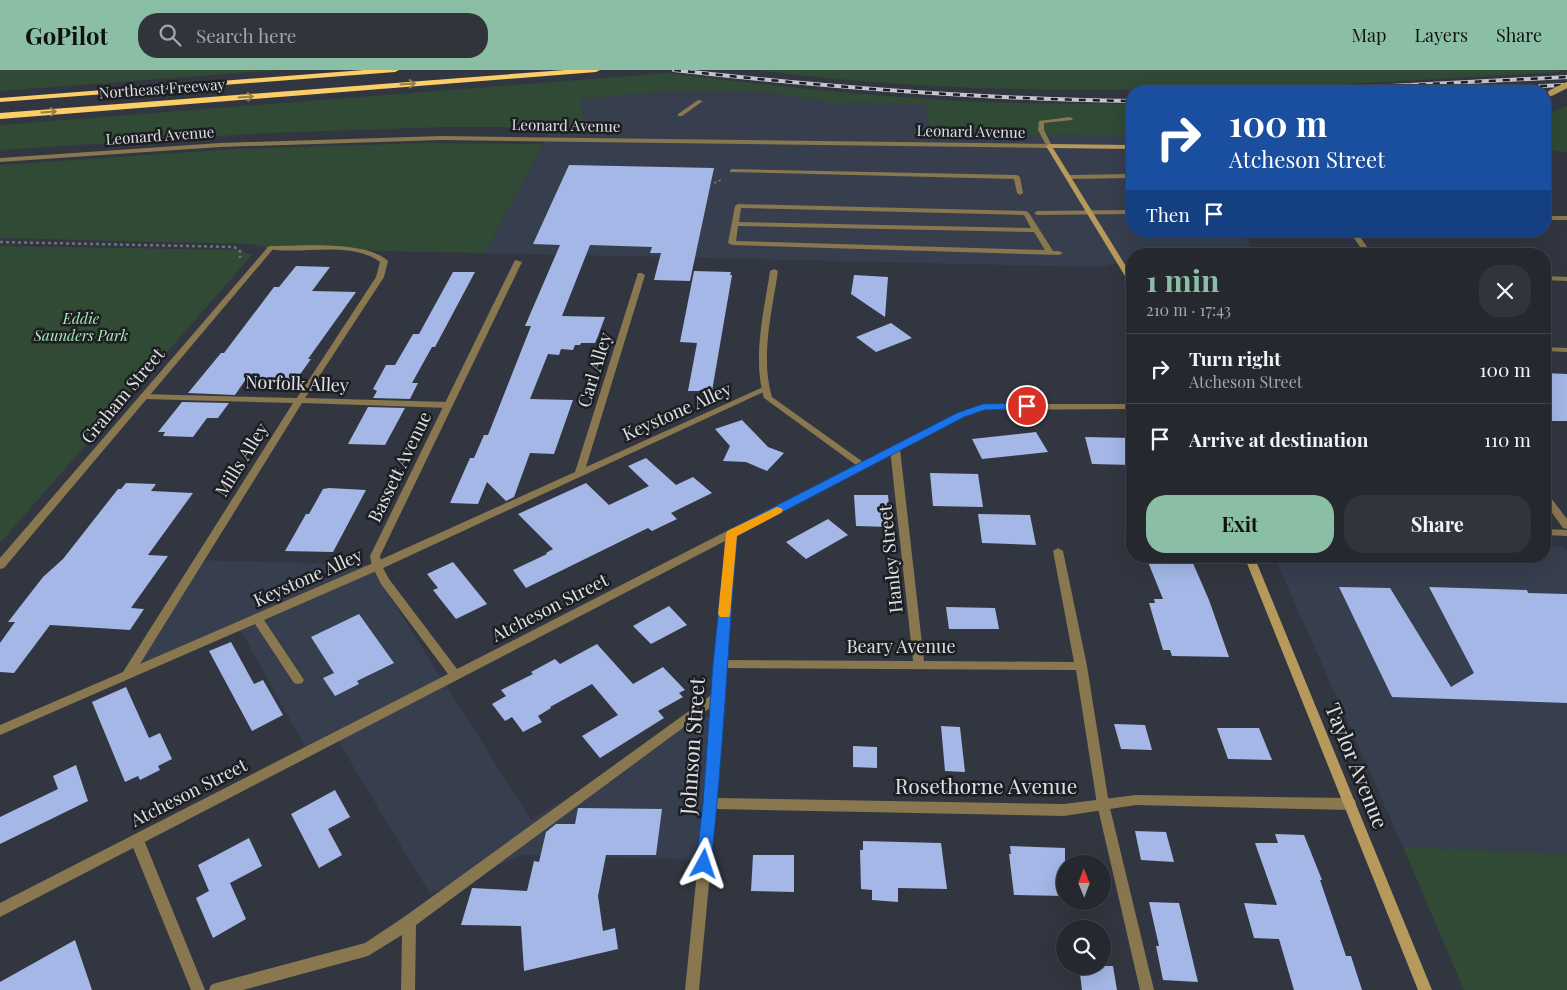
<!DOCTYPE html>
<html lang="en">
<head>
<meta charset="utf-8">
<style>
	body { margin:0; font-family:"Playfair Display",serif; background:#32343c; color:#f1f3f6; height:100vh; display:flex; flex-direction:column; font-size:19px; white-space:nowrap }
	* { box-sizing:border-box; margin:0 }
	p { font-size:16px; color:#a4a6ab }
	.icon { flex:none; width:28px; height:28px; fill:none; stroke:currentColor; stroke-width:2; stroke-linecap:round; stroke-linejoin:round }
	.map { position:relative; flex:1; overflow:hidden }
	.details { position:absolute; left:1126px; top:178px; width:425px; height:315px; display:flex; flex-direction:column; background:#262830; border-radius:20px; box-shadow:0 5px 20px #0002,0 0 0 1px #42444c }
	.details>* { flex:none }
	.top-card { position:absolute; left:1126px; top:15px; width:425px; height:152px; border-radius:20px; box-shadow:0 5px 20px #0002,0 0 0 1px #42444c; background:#1a4fa0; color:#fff; overflow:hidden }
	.needle { width:32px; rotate:359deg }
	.tools { position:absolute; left:1056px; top:785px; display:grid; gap:10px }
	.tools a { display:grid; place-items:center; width:55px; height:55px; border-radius:50%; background:#262830; box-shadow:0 5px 20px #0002,0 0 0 1px #42444c; font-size:25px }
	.pin { position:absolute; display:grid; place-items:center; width:42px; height:42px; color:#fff; margin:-21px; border:2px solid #fff; border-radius:50%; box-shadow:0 1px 5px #0007 }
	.me { position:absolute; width:55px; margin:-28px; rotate:5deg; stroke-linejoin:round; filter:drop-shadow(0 0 4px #0008) }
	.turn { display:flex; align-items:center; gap:18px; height:105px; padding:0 20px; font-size:22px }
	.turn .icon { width:65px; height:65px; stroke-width:2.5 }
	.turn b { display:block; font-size:35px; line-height:42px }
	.then { display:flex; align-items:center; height:48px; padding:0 20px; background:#0003; gap:10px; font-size:19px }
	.round { display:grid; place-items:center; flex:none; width:52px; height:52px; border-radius:20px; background:#32343c }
	.summary { display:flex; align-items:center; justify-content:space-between; height:85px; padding:0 20px }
	h1 { font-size:30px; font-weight:700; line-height:38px; color:#8abfa5 }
	.action { display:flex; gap:10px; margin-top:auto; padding:10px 20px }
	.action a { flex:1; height:58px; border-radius:20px; background:#8abfa5; color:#111; font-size:20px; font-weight:700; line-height:58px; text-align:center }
	.action a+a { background:#32343c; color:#f1f3f6 }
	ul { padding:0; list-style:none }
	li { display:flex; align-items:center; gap:15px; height:70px; padding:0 20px; border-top:1px solid #42444c }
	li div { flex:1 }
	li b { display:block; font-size:19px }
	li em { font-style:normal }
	header { display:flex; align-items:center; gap:30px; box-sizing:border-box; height:70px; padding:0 25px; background:#8abfa5; color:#111 }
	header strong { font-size:24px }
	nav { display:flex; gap:28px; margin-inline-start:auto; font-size:18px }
	.search { width:350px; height:45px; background:#32343c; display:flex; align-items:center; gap:12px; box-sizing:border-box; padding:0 18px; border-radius:20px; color:#a4a6ab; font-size:19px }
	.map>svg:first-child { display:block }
	.built { fill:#373e4e }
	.green { fill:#304a36 }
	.building { fill:#a4b7e6 }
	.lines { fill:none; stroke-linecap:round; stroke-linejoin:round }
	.path-far1 { stroke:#6e717a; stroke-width:2; stroke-dasharray:2.5 2.5; stroke-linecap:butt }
	.path { stroke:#6e717a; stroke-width:2.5; stroke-dasharray:3 3; stroke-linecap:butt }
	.service { fill:#897750; fill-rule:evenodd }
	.minor { fill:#897750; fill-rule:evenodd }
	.tertiary { fill:#897750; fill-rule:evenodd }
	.secondary { fill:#b79a5b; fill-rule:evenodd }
	.motorway { fill:#fcce68; fill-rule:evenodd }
	.rail-casing { stroke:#c4c7ce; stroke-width:4 }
	.rail { stroke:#1c1e22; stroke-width:2.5; stroke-dasharray:7; stroke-linecap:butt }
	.path-bridge { stroke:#6e717a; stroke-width:2; stroke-dasharray:2.5 2.5; stroke-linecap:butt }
	.secondary-bridge { stroke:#b79a5b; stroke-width:6 }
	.oneway { stroke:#977f48 }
	.route { fill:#1a73e8; stroke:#114b97 }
	.slow { fill:#f59e0b }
	.labels { text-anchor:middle; stroke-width:5; stroke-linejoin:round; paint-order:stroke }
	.far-street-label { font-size:15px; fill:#dde0e6; stroke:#1c1e22 }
	.far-park-label { font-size:15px; font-style:italic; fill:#a9edb7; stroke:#1c1e22 }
	.street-label { font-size:18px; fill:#dde0e6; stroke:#1c1e22 }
	.near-street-label { font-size:21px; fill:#dde0e6; stroke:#1c1e22 }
</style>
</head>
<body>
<header>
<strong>GoPilot</strong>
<div class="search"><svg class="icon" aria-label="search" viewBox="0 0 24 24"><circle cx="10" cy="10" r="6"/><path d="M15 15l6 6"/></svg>Search here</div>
<nav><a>Map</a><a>Layers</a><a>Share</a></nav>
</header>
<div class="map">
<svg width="1567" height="920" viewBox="0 0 1567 920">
	<rect width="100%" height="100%" fill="#323640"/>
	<path class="built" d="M668,21L763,22L826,31L827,33L925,34L931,64L1132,66V161H1243L1255,184H1132V190L1098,197L485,183L552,57H586L580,29Z
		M1545,476L1564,477L1567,481V784L1403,777L1274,486H1545Z
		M193,490L370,495L531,750L697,648H717L705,790L522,785L430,824L335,666L308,682L237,554L123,601Z"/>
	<path class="green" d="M0,0H281L0,21Z
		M755,0H1562L1559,2C1290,18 1023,34 755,0Z
		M667,3C760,14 853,25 947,30C1009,34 1071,34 1132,34V66L931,64L925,34L826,33V31L763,22L668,21L580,29L586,57H446L267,63L0,80V55Z
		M1567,36V82L1545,80V45Z
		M426,73L543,74L485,183L278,179L249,174L0,168V95L236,79Z
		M0,176L240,180L252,185L0,473Z
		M1403,777L1567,784V920H1464Z"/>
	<path class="building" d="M569,95L714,98L690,211L654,210L661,183H650L652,177L590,175L562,246L605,247L598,266L595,273H581L580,275H575L573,280L561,279L559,285L548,284L530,329L573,330L554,384L530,383L514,427L506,431L487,412L478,434L450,433L470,388H474L484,365H488L531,256H525L560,175L533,174Z
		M296,196L330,197L312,221L356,222L308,289H311L296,310L246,309L235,325L188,323L221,283H224L274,217H279Z
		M694,201L731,202L730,205H732L712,321H688L697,273L680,272Z
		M453,202H475L435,277H432L412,313H418L410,329L373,328L377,321L373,319L386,295H395L413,264H419Z
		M854,205L888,207L885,247L851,224Z
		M891,253L912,268L876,282L856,267Z
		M1545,303L1567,304V351H1545Z
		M182,332L229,333L218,348H207L193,367L163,366L165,362H158Z
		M368,337L405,338L385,375L348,374Z
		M742,350L768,377L784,383L767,401L746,392L723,391L730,376L715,359Z
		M1036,362L1048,382L982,389L972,369Z
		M1085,367L1132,368V395L1092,394Z
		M646,388L676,415L693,407L712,423L671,443L677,449L652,461L648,458L526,518L513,500L547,484L546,483L553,479L518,444L586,413L609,435L649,416L628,396Z
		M930,403L978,404L983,437L933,436Z
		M126,413L156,414L151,421L193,423L148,485L168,486L131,538L144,539L130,560L50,555L14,603L0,602V573L15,552H8L43,507L63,489L118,419H121Z
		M329,418L366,420L333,482L285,481L306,444H309L323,419Z
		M854,425H888L891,457L856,456Z
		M978,444L1030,445L1036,475L982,473Z
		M828,449L848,465L806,489L786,472Z
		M1192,491L1209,530L1229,587L1172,586L1170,580H1163L1149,533H1155L1154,529H1163L1148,492Z
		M453,492L487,534L456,549L433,520L438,518L427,504Z
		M1339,517L1390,518L1451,617L1474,603L1429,517L1527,520L1528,523L1567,524V633L1392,627Z
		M669,536L687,555L651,574L633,556Z
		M946,537L995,538L999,559H949Z
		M359,544L394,593L357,611L359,614L335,626L323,608L334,603L311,567Z
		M231,572L254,614L263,610L283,645L252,661L209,581Z
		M597,574L633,614L663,597L685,620L679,623L683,627L658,641L664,648L600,688L582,666L618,645L592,614L550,637L551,638L538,646L542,652L523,662L512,647L505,651L492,634L506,626L501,620L533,604L531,602L555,589L560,594Z
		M126,617L149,668L160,663L172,689L158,696L160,700L140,710L138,706L125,712L92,632Z
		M1114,654L1145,655L1152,680L1121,679Z
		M941,656L960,657L965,702L945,701Z
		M1217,658H1259L1272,690L1228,689Z
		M853,676L877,677V698L853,697Z
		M76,695L88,731L0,774V747L58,719L53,706Z
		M335,720L350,747L328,759L342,785L319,798L291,744Z
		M578,738L662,739L656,785H606L598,826L603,861L615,858L618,879L524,901L521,856L461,855L472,818L527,821L534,791L539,792L546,762L556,754H575Z
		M1135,761L1166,762L1174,792L1141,790Z
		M1275,764L1304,765L1322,810H1320L1346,886H1351L1362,920H1294L1279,869L1254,868L1244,833L1277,835L1255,773H1278Z
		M249,768L262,796L230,813L246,849L213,868L196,828L209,821L198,795Z
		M863,771L941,773L947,819L898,818V832L872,830V820L861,819L860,780H863Z
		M1010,776L1065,778V826L1014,825L1009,784H1011Z
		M753,785H794V822L751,821Z
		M1149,832L1179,833L1198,912L1163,910L1156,876H1159Z
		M75,870L92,920H0V912Z
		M1079,896H1113L1117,920H1082Z"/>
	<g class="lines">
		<path class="path-far1" d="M714,113L721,110"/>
		<path class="path" d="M0,172L234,177L240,181V188"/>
		<path class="service" d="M698,30L703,31L682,46H678V44Z
			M1070,47L1073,49L1072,50L1044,53V60L1052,76L1047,77L1038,60L1039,51Z
			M732,99L1017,105L1020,107L1023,123L1020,125L1017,123L1014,109L730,102V100Z
			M1132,104V108L1069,109L1066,107L1069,105Z
			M738,134L1026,141L1029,143L1053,181H1059L1063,183L1059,185L732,175L728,173L735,136ZM741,138L1024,145L1031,158L739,152ZM738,156L1034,162L1045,180L736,171Z
			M1132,140V144L1037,145L1034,143L1037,141Z
			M1545,146H1567V150H1545Z
			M270,176C300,176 366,170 388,191L384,207L305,328L448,332L452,335L448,338L302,333L140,594L373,493L575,402L638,203H641L645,205L586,397L761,318L764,317L768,320L381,499L264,550L304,610L302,613L298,614L294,613L255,554L0,665V655L123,602L293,333L144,329L140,326L141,324L297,328L376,207L380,192C350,170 303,185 268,179L266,178Z
			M1545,277L1567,278V282L1545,281Z
			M895,376L900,379L924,591L1074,592L1053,481L1058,478L1063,481L1087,596L1109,734L1154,920H1140L1097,734L1076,600L720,598L716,597L714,594L716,591L720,590L913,591L890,379Z
			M718,621L722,623L724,626L722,629L416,855L415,920H401L402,865L368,886L243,920H209L211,915L216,913L365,873L404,847L714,623Z
			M137,764L142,766L144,770L205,920H191L130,770L132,766Z"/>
		<path class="minor" d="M1349,161H1356L1372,184H1365Z
			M268,177L274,178L4,498L0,499V488Z
			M515,190L522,192L380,486L382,496L389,509L457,599L856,395L764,328C752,287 764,242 770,201L774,199L778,201C772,242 760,287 772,327L863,392L958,343L983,334H1132V339L984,340L964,347L736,465L717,728L1064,734L1136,725L1350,728L1355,730L1356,734L1355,738L1350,740L1136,735L1064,746L716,739L699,920H685L704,733L725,471L0,847V833L448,604L381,514L372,496L370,486Z
			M1124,197H1132V201H1124Z
			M1545,206L1567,207V211L1545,210Z
			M1545,423L1548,424L1567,449V459L1563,458L1545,433Z
			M1545,459L1567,460V466L1545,465Z"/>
		<path class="tertiary" d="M441,66L1049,74L1052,76L1049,78L441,70L220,77L0,92V88L220,73Z"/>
		<path class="secondary" d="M1049,74L1132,75V79L1053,78L1132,206V213L1128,211L1046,76Z
			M1244,486H1254L1432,920H1418Z"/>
		<path class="motorway" d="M364,0H399L395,2L0,32V28Z
			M565,0H600L596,2L0,49V43Z"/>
		<g class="rail-casing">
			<path id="rail" d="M674,0C826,17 979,29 1132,31
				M1540,16L1567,15
				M1293,21L1567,7"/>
		</g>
		<use href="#rail" class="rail"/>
		<path class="path-bridge" d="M1526,21L1538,16"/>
		<path class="secondary-bridge" d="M1551,23L1567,15"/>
	</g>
	<defs><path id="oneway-shaft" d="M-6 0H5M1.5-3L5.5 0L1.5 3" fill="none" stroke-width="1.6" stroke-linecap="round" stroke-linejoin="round" transform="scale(1.25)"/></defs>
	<g class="oneway">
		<use href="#oneway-shaft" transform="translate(408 14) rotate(-4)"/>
		<use href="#oneway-shaft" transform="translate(246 27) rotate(-4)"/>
		<use href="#oneway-shaft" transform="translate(49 42) rotate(-4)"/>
	</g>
	<path class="route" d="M1027,333L1031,334V338L984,340L964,347L737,466C728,575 723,685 711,794L709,799L704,801L698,799L696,794L703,733L713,594L727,461L957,343L983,334Z"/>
	<path class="slow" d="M777,437L781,438L783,440L781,443L737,466L730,544L729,547H720L718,544L726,464L727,461Z"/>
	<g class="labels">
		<g class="far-street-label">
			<text transform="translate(162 19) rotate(-4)" y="5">Northeast Freeway</text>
			<text transform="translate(566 56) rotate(1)" y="5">Leonard Avenue</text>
			<text transform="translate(971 62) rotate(1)" y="5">Leonard Avenue</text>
			<text transform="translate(160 66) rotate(-4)" y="5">Leonard Avenue</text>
		</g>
		<g class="far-park-label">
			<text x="81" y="254">Eddie<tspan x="81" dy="17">Saunders Park</tspan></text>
		</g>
		<g class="street-label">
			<text transform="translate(595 300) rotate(-73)" y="6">Carl Alley</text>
			<text transform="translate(297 314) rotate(2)" y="6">Norfolk Alley</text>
			<text transform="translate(123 326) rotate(-50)" y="6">Graham Street</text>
			<text transform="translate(677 342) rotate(-24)" y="6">Keystone Alley</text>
			<text transform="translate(242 390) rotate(-58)" y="6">Mills Alley</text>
			<text transform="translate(400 397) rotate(-64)" y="6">Bassett Avenue</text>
			<text transform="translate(891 489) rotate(-96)" y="6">Hanley Street</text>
			<text transform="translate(308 508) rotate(-24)" y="6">Keystone Alley</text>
			<text transform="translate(550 538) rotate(-27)" y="6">Atcheson Street</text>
			<text x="901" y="583">Beary Avenue</text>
			<text transform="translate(189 723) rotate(-27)" y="6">Atcheson Street</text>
		</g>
		<g class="near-street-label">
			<text transform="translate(693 676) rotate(-86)" y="7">Johnson Street</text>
			<text transform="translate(1356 696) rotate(68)" y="7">Taylor Avenue</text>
			<text x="986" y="724">Rosethorne Avenue</text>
		</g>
	</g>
</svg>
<div class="tools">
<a><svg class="needle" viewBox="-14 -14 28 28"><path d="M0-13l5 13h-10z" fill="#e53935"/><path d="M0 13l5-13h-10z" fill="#a4a6ab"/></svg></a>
<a><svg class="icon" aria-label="search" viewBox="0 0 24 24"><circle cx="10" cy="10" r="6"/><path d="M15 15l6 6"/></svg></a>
</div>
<div class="pin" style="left:1027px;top:336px;background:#d93025"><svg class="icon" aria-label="arrive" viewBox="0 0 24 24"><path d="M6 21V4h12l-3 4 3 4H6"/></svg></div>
<svg class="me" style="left:704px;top:794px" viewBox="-20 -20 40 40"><path d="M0-17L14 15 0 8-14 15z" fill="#1a73e8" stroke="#fff" stroke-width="4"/></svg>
<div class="top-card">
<div class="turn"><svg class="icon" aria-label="right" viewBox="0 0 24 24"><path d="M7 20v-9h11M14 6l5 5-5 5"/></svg><div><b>100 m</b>Atcheson Street</div></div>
<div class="then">Then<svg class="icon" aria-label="arrive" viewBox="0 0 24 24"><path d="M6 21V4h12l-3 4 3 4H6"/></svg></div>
</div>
<section class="details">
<div class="summary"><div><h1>1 min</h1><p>210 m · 17:43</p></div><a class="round"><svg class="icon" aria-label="close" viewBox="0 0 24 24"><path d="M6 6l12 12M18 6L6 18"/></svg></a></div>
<ul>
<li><svg class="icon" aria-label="right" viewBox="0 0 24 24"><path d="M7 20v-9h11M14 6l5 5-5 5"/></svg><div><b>Turn right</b><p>Atcheson Street</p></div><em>100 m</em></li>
<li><svg class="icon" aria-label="arrive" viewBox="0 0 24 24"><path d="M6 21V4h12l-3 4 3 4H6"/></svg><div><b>Arrive at destination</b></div><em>110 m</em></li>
</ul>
<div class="action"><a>Exit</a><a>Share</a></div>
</section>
</div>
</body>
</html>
